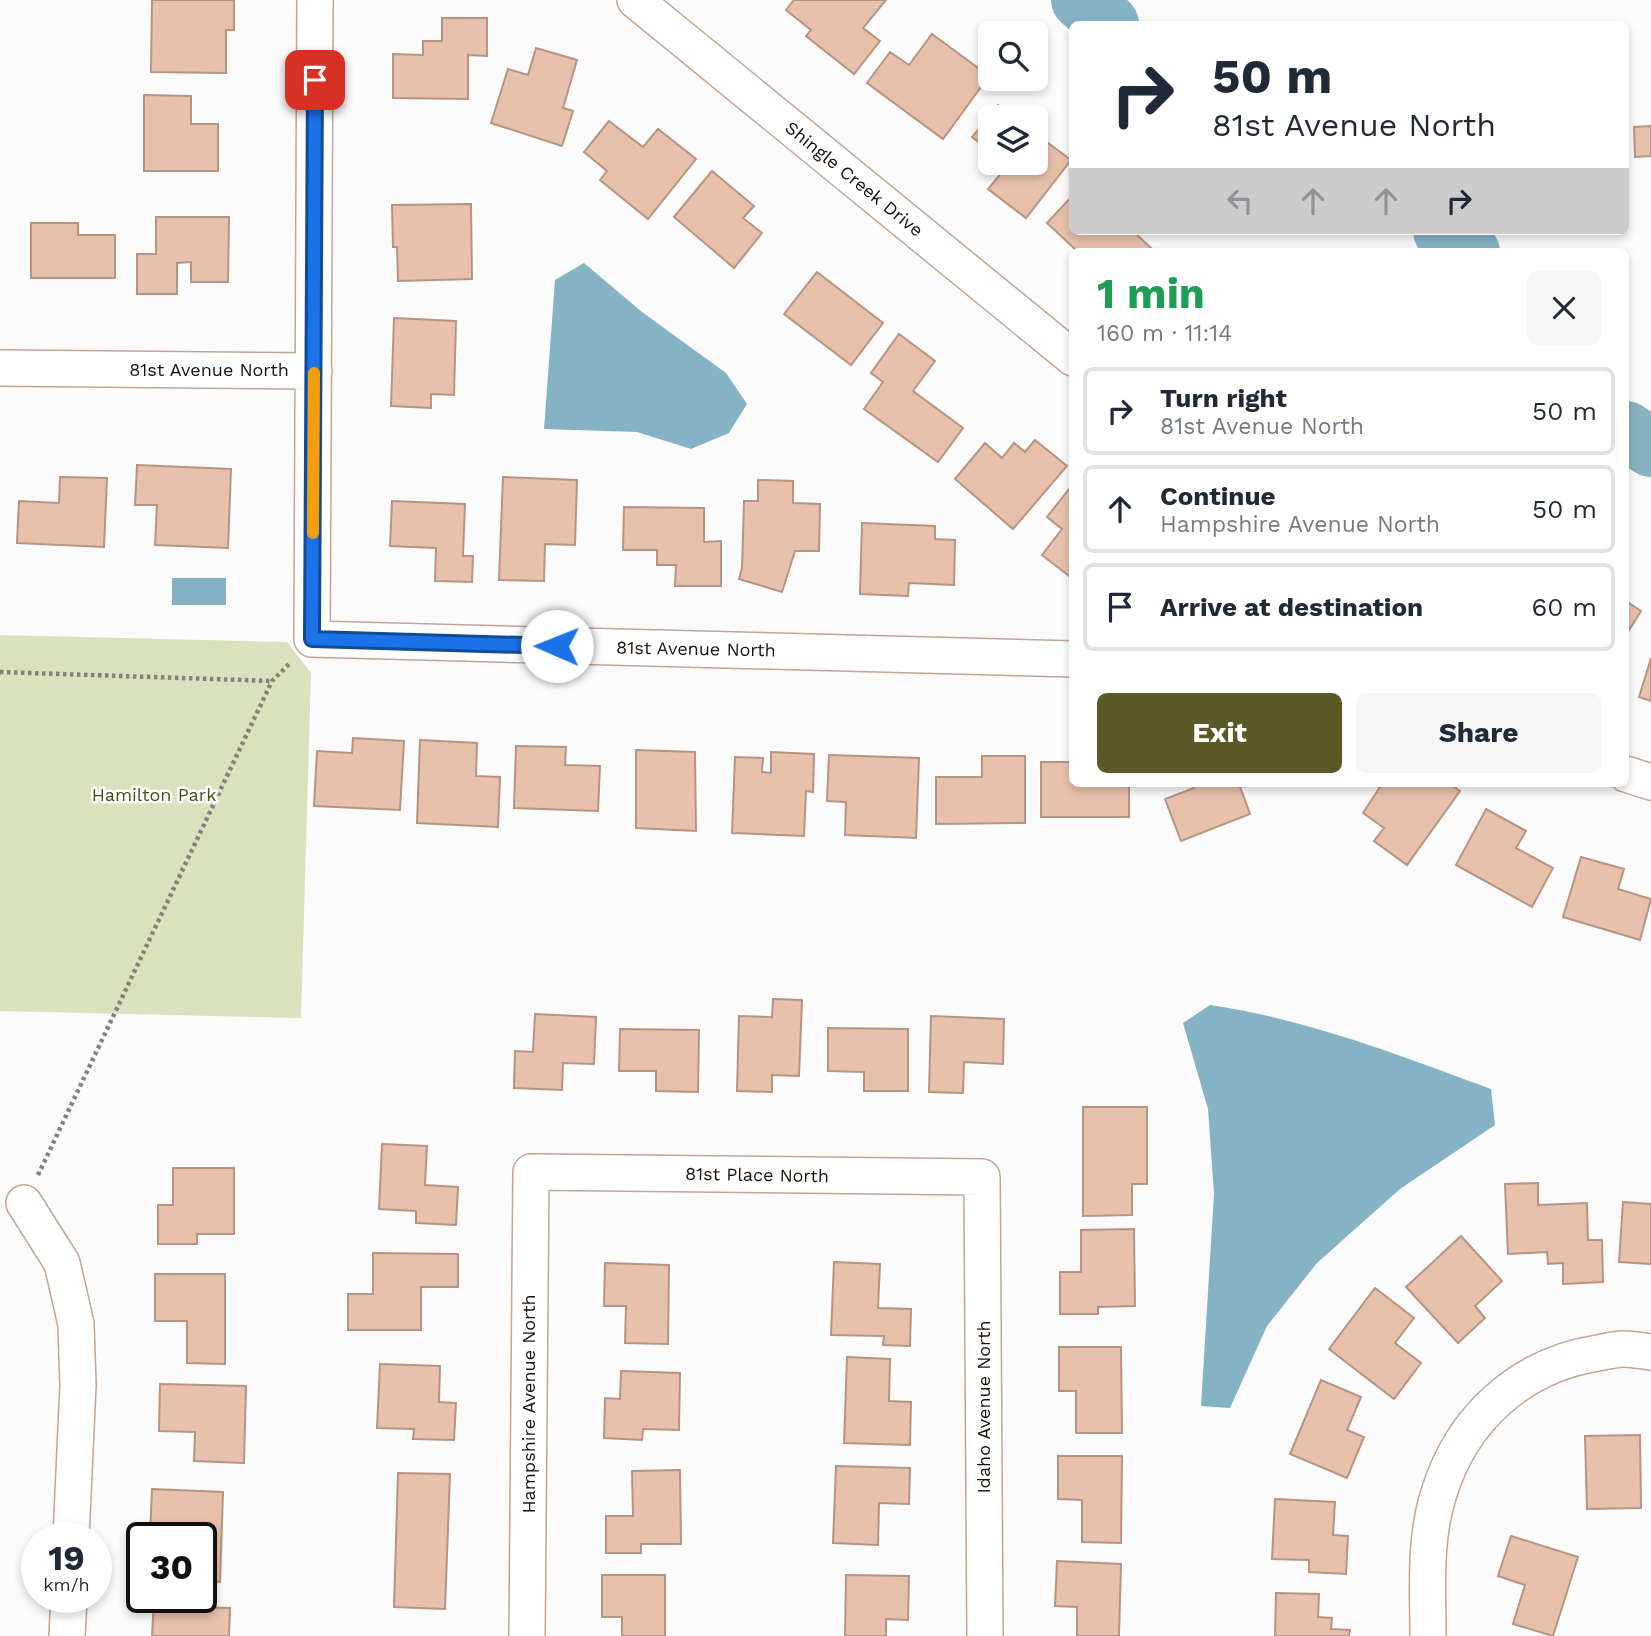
<!DOCTYPE html>
<html lang="en">
<head>
<meta charset="utf-8">
<style>
	body { margin:0; font-family:"Work Sans",sans-serif; background:#f6f6f7; color:#1f2937; height:100vh; display:flex; flex-direction:column; font-size:26px; white-space:nowrap }
	* { box-sizing:border-box; margin:0 }
	p { font-size:23px; color:#747a83 }
	.icon { flex:none; width:38px; height:38px; fill:none; stroke:currentColor; stroke-width:2; stroke-linecap:round; stroke-linejoin:round }
	.map { position:relative; flex:1; overflow:hidden }
	.panel { position:absolute; left:1069px; top:248px; width:560px; height:539px; display:flex; flex-direction:column; background:#fff; border-radius:10px; box-shadow:0 4px 10px #0003 }
	.panel>* { flex:none }
	.hud { position:absolute; left:1069px; top:21px; width:560px; height:214px; border-radius:10px; box-shadow:0 4px 10px #0003; background:#fff; color:#1f2937; overflow:hidden }
	.buttons { position:absolute; left:978px; top:21px; display:grid; gap:14px }
	.buttons a { display:grid; place-items:center; width:70px; height:70px; border-radius:10px; background:#fff; box-shadow:0 4px 10px #0003; font-size:35px }
	.speed { position:absolute; left:21px; top:1522px; display:flex; gap:14px; font-size:35px; font-weight:700; text-align:center }
	.speed>* { display:grid; place-content:center; width:91px; height:91px; border-radius:50%; background:#fff; box-shadow:0 4px 10px #0003; line-height:1 }
	.speed small { font-size:18px; font-weight:400 }
	.speed .limit { border:4px solid #111; border-radius:10px; background:#fff; color:#111 }
	.pin { position:absolute; display:grid; place-items:center; width:60px; height:60px; color:#fff; margin:-30px; border-radius:14px; box-shadow:0 4px 10px #0006 }
	.me { position:absolute; width:77px; margin:-38px; rotate:271deg; stroke-linejoin:round; filter:drop-shadow(0 0 5px #0008) }
	.turn { display:flex; align-items:center; gap:24px; height:147px; padding:0 28px; font-size:32px }
	.turn .icon { width:91px; height:91px; stroke-width:2.5 }
	.turn b { display:block; font-size:49px; line-height:60px }
	.lanes { display:flex; align-items:center; height:66px; padding:0 28px; background:#0003; justify-content:center; gap:35px; direction:ltr }
	.lanes .off { opacity:.35 }
	.round { display:grid; place-items:center; flex:none; width:74px; height:74px; border-radius:10px; background:#f6f6f7 }
	.overview { display:flex; align-items:center; justify-content:space-between; height:119px; padding:0 28px }
	h1 { font-size:42px; font-weight:700; line-height:52px; color:#1e9e55 }
	.action { display:flex; gap:14px; margin-top:auto; padding:14px 28px }
	.action a { flex:1; height:80px; border-radius:10px; background:#5b5a26; color:#fff; font-size:28px; font-weight:700; line-height:80px; text-align:center }
	.action a+a { background:#f6f6f7; color:#1f2937 }
	ul { padding:0; list-style:none }
	li { display:flex; align-items:center; gap:21px; height:88px; margin:0 14px 10px; padding:0 14px; border:4px solid #e0e1e3; border-radius:10px }
	li div { flex:1 }
	li b { display:block; font-size:26px }
	li em { font-style:normal }
	.map>svg:first-child { display:block }
	.green { fill:#d9e2bc }
	.water { fill:#86b3c3 }
	.lines { fill:none; stroke-linecap:round; stroke-linejoin:round }
	.river { stroke:#86b3c3; stroke-width:60 }
	.building { fill:#e8c1ac; stroke:#b59482; stroke-width:2 }
	.minor-casing { stroke:#c6a492; stroke-width:38 }
	.path { stroke:#86807d; stroke-width:4.5; stroke-dasharray:3.5 3.5; stroke-linecap:butt }
	.minor { stroke:#fff; stroke-width:35 }
	.route-casing { stroke:#114b97; stroke-width:18 }
	.route { stroke:#1a73e8; stroke-width:12 }
	.slow { stroke:#f59e0b; stroke-width:12 }
	.labels { text-anchor:middle; stroke-width:5; stroke-linejoin:round; paint-order:stroke }
	.street-label { font-size:18px; fill:#1c100a; stroke:#fff }
	.park-label { font-size:18px; fill:#465114; stroke:#fff }
</style>
</head>
<body>
<div class="map">
<svg width="1651" height="1636" viewBox="0 0 1651 1636">
	<rect width="100%" height="100%" fill="#fbfbfb"/>
	<path class="green" d="M0,635L287,642L311,673L301,1018L0,1011Z"/>
	<path class="water" d="M584,263L642,312L726,373L747,404L729,433L691,449L637,432L544,429L555,280Z
		M172,578H226V605H172Z
		M1210,1005C1307,1019 1399,1055 1491,1089L1495,1125L1400,1189L1317,1263L1267,1326L1230,1408L1201,1406L1214,1194L1208,1109L1183,1023Z"/>
	<g class="lines">
		<path class="river" d="M1081,0L1109,24
			M1443,231L1470,252
			M1626,431L1651,447"/>
	</g>
	<path class="building" d="M152,0H234V30H226V73L151,72Z
		M794,0H886L863,28L880,41L854,74L806,36L811,30L786,10Z
		M442,18H487V56L468,55V99L393,98V54L423,55V41H442Z
		M932,34L989,76L943,139L867,83L890,52L909,65Z
		M536,48L577,60L563,108L573,111L562,146L491,123L508,69L528,75Z
		M144,95L191,96V124H218V171H144Z
		M998,105L1015,117H990V151L972,137Z
		M609,121L643,147L658,129L696,159L648,219L600,180L607,171L584,152Z
		M1651,126V156L1635,157L1634,127Z
		M1036,134L1071,160L1026,218L988,189L1008,165L1005,163H1036Z
		M712,171L754,206L743,218L762,233L734,268L674,217Z
		M1073,195V231H1133L1152,249L1149,252H1078L1047,223Z
		M471,204L472,279L398,281L397,247H393L392,205Z
		M156,217H229L228,282H191V262L177,263V294H137V254H156Z
		M31,223H78V235H115V278H31Z
		M817,272L883,323L851,365L784,314Z
		M394,318L456,321L454,395L431,394V408L391,406Z
		M899,334L935,361L913,391L963,428L938,462L864,409L883,382L871,373Z
		M1035,440L1067,466L1013,529L955,479L985,443L1002,458L1014,443L1025,452Z
		M137,465L231,469L228,548L155,545L157,505H135Z
		M60,477L107,478L104,547L17,543L19,501L59,503Z
		M503,477L577,480L575,545L545,544L544,581L499,580Z
		M758,480L793,481V503L820,504L819,551H795L782,592L739,579L742,568L744,501H758Z
		M1073,484V579L1042,555L1062,529L1047,517Z
		M392,501L465,504L463,556H473L472,582L435,581L436,548L390,546Z
		M624,507L704,508V542L721,541V586H675L676,565H657V550H623Z
		M862,523L935,526V539L955,540L954,585L909,583L908,596L860,594Z
		M1626,601L1641,611L1626,635Z
		M1651,658V701L1639,697Z
		M353,738L404,741L400,810L314,806L317,751L352,753Z
		M420,740L477,743L476,776L500,777L498,827L417,823Z
		M516,746L566,747L565,765L600,766L598,811L514,808Z
		M636,750L695,752L696,831L636,828Z
		M771,752L814,754L813,792L806,791L804,836L732,833L735,757L763,758L762,772L771,773Z
		M829,755L919,758L916,838L845,835L846,802L827,801Z
		M982,756H1025V823L936,824V777H982Z
		M1041,762H1073V784H1129V817H1041Z
		M1192,784H1239L1250,814L1181,841L1165,799L1194,788Z
		M1382,784H1450L1460,791L1407,865L1374,841L1384,828L1363,813Z
		M1486,809L1526,831L1516,848L1553,868L1532,907L1456,865Z
		M1581,857L1624,869L1618,889L1651,899L1640,940L1563,917Z
		M773,999L802,1000L799,1076L772,1075V1092L737,1091L739,1016L772,1017Z
		M535,1014L596,1017L594,1064L563,1063L562,1090L514,1088L515,1051L533,1052Z
		M931,1016L1004,1019L1003,1064L964,1062L963,1093L929,1092Z
		M828,1028L908,1029V1091H864V1072L828,1071Z
		M620,1029L699,1030L698,1092L656,1091V1071H619Z
		M1083,1107H1147V1184H1132V1215L1083,1216Z
		M382,1144L427,1146L425,1185L458,1187L456,1225L416,1223V1211L379,1209Z
		M173,1168H234V1234H197V1244H158V1205H173Z
		M1538,1183V1205L1587,1203L1588,1240H1602L1603,1282L1563,1284V1263L1548,1264L1547,1252L1508,1254L1505,1184Z
		M1623,1202L1651,1204V1264L1619,1262Z
		M1134,1229L1135,1306L1098,1307V1314H1060V1272H1081V1230Z
		M1461,1236L1502,1281L1475,1306L1485,1318L1458,1343L1406,1287Z
		M373,1253L458,1254V1287H421V1330H348V1294H373Z
		M834,1262L880,1264L878,1308L911,1309L910,1346L883,1345L884,1336L831,1335Z
		M605,1263L669,1265L668,1344L625,1343L626,1306H604Z
		M155,1274H225V1364L187,1363V1321H155Z
		M1375,1288L1414,1318L1395,1343L1421,1363L1394,1399L1329,1349Z
		M1059,1347H1121L1122,1433H1076V1391H1059Z
		M847,1357L890,1359L889,1401L911,1402L910,1445L844,1443Z
		M380,1364L440,1366L439,1402L456,1403L454,1440L413,1439L414,1429L377,1428Z
		M621,1371L680,1373L679,1430L643,1429L642,1440L604,1438L605,1398L620,1399Z
		M1321,1380L1361,1397L1347,1430L1364,1437L1347,1478L1290,1454Z
		M160,1384L246,1386L244,1463L194,1461L195,1432L159,1431Z
		M1640,1435L1641,1508L1587,1509L1585,1436Z
		M1058,1456H1122L1121,1543L1082,1542V1500L1058,1499Z
		M836,1466L910,1468L909,1504L879,1503L878,1545L833,1543Z
		M680,1470L681,1544H641V1553H606V1516H633L632,1471Z
		M398,1473L450,1474L445,1609L394,1607Z
		M152,1489L223,1492L220,1582L201,1581V1538L150,1536Z
		M1275,1499L1335,1502L1333,1535L1348,1536L1346,1574L1309,1572V1560L1272,1559Z
		M1511,1536L1578,1557L1553,1636L1513,1624L1525,1585L1498,1576Z
		M1057,1561L1121,1564L1119,1636H1077V1607L1055,1606Z
		M602,1575H665V1636H622V1617H602Z
		M846,1575L909,1576L908,1620L886,1619V1636H845Z
		M1276,1593L1319,1594L1318,1617L1332,1618L1331,1629L1350,1630L1349,1636H1275Z
		M154,1598H193L192,1607L230,1608L229,1636H152Z"/>
	<g class="lines">
		<g class="minor-casing">
			<path id="minor" d="M315,0L312,639L1073,659
				M635,0L1073,358
				M0,368L314,371
				M1626,774L1651,782
				M24,1203L62,1263L76,1324L78,1385L71,1538
				M67,1636L69,1598
				M527,1636L531,1172L982,1177L985,1636
				M1428,1636C1428,1588 1424,1539 1439,1493C1462,1418 1521,1365 1598,1353C1607,1351 1616,1349 1624,1349C1633,1349 1642,1351 1651,1352"/>
		</g>
		<path class="path" d="M0,672L272,681
			M38,1175L272,681L290,663"/>
		<use href="#minor" class="minor"/>
	</g>
	<g class="lines">
		<g class="route-casing">
			<path id="route" d="M315,80L312,639L557,646"/>
		</g>
		<use href="#route" class="route"/>
		<path class="slow" d="M313,533L314,373"/>
	</g>
	<g class="labels">
		<g class="street-label">
			<text transform="translate(854 179) rotate(39)" y="6">Shingle Creek Drive</text>
			<text x="209" y="376">81st Avenue North</text>
			<text transform="translate(696 649) rotate(1)" y="6">81st Avenue North</text>
			<text transform="translate(757 1175) rotate(1)" y="6">81st Place North</text>
			<text transform="translate(529 1404) rotate(-90)" y="6">Hampshire Avenue North</text>
			<text transform="translate(984 1407) rotate(-90)" y="6">Idaho Avenue North</text>
		</g>
		<g class="park-label">
			<text x="154" y="801">Hamilton Park</text>
		</g>
	</g>
</svg>
<div class="buttons">
<a><svg class="icon" aria-label="search" viewBox="0 0 24 24"><circle cx="10" cy="10" r="6"/><path d="M15 15l6 6"/></svg></a>
<a><svg class="icon" aria-label="layers" viewBox="0 0 24 24"><path d="M12 4l9 5-9 5-9-5zM3 14l9 5 9-5"/></svg></a>
</div>
<div class="speed"><div>19<small>km/h</small></div><div class="limit">30</div></div>
<div class="pin" style="left:315px;top:80px;background:#d93025"><svg class="icon" aria-label="arrive" viewBox="0 0 24 24"><path d="M6 21V4h12l-3 4 3 4H6"/></svg></div>
<svg class="me" style="left:557px;top:646px" viewBox="-20 -20 40 40"><circle r="19" fill="#fff"/><path d="M0-13L10 11 0 6-10 11z" fill="#1a73e8"/></svg>
<div class="hud">
<div class="turn"><svg class="icon" aria-label="right" viewBox="0 0 24 24"><path d="M7 20v-9h11M14 6l5 5-5 5"/></svg><div><b>50 m</b>81st Avenue North</div></div>
<div class="lanes"><svg class="icon off" aria-label="left" viewBox="0 0 24 24"><path d="M17 20v-9H6M10 6l-5 5 5 5"/></svg><svg class="icon off" aria-label="ahead" viewBox="0 0 24 24"><path d="M12 20V5M6 11l6-6 6 6"/></svg><svg class="icon off" aria-label="ahead" viewBox="0 0 24 24"><path d="M12 20V5M6 11l6-6 6 6"/></svg><svg class="icon" aria-label="right" viewBox="0 0 24 24"><path d="M7 20v-9h11M14 6l5 5-5 5"/></svg></div>
</div>
<section class="panel">
<div class="overview"><div><h1>1 min</h1><p>160 m · 11:14</p></div><a class="round"><svg class="icon" aria-label="close" viewBox="0 0 24 24"><path d="M6 6l12 12M18 6L6 18"/></svg></a></div>
<ul>
<li><svg class="icon" aria-label="right" viewBox="0 0 24 24"><path d="M7 20v-9h11M14 6l5 5-5 5"/></svg><div><b>Turn right</b><p>81st Avenue North</p></div><em>50 m</em></li>
<li><svg class="icon" aria-label="ahead" viewBox="0 0 24 24"><path d="M12 20V5M6 11l6-6 6 6"/></svg><div><b>Continue</b><p>Hampshire Avenue North</p></div><em>50 m</em></li>
<li><svg class="icon" aria-label="arrive" viewBox="0 0 24 24"><path d="M6 21V4h12l-3 4 3 4H6"/></svg><div><b>Arrive at destination</b></div><em>60 m</em></li>
</ul>
<div class="action"><a>Exit</a><a>Share</a></div>
</section>
</div>
</body>
</html>
